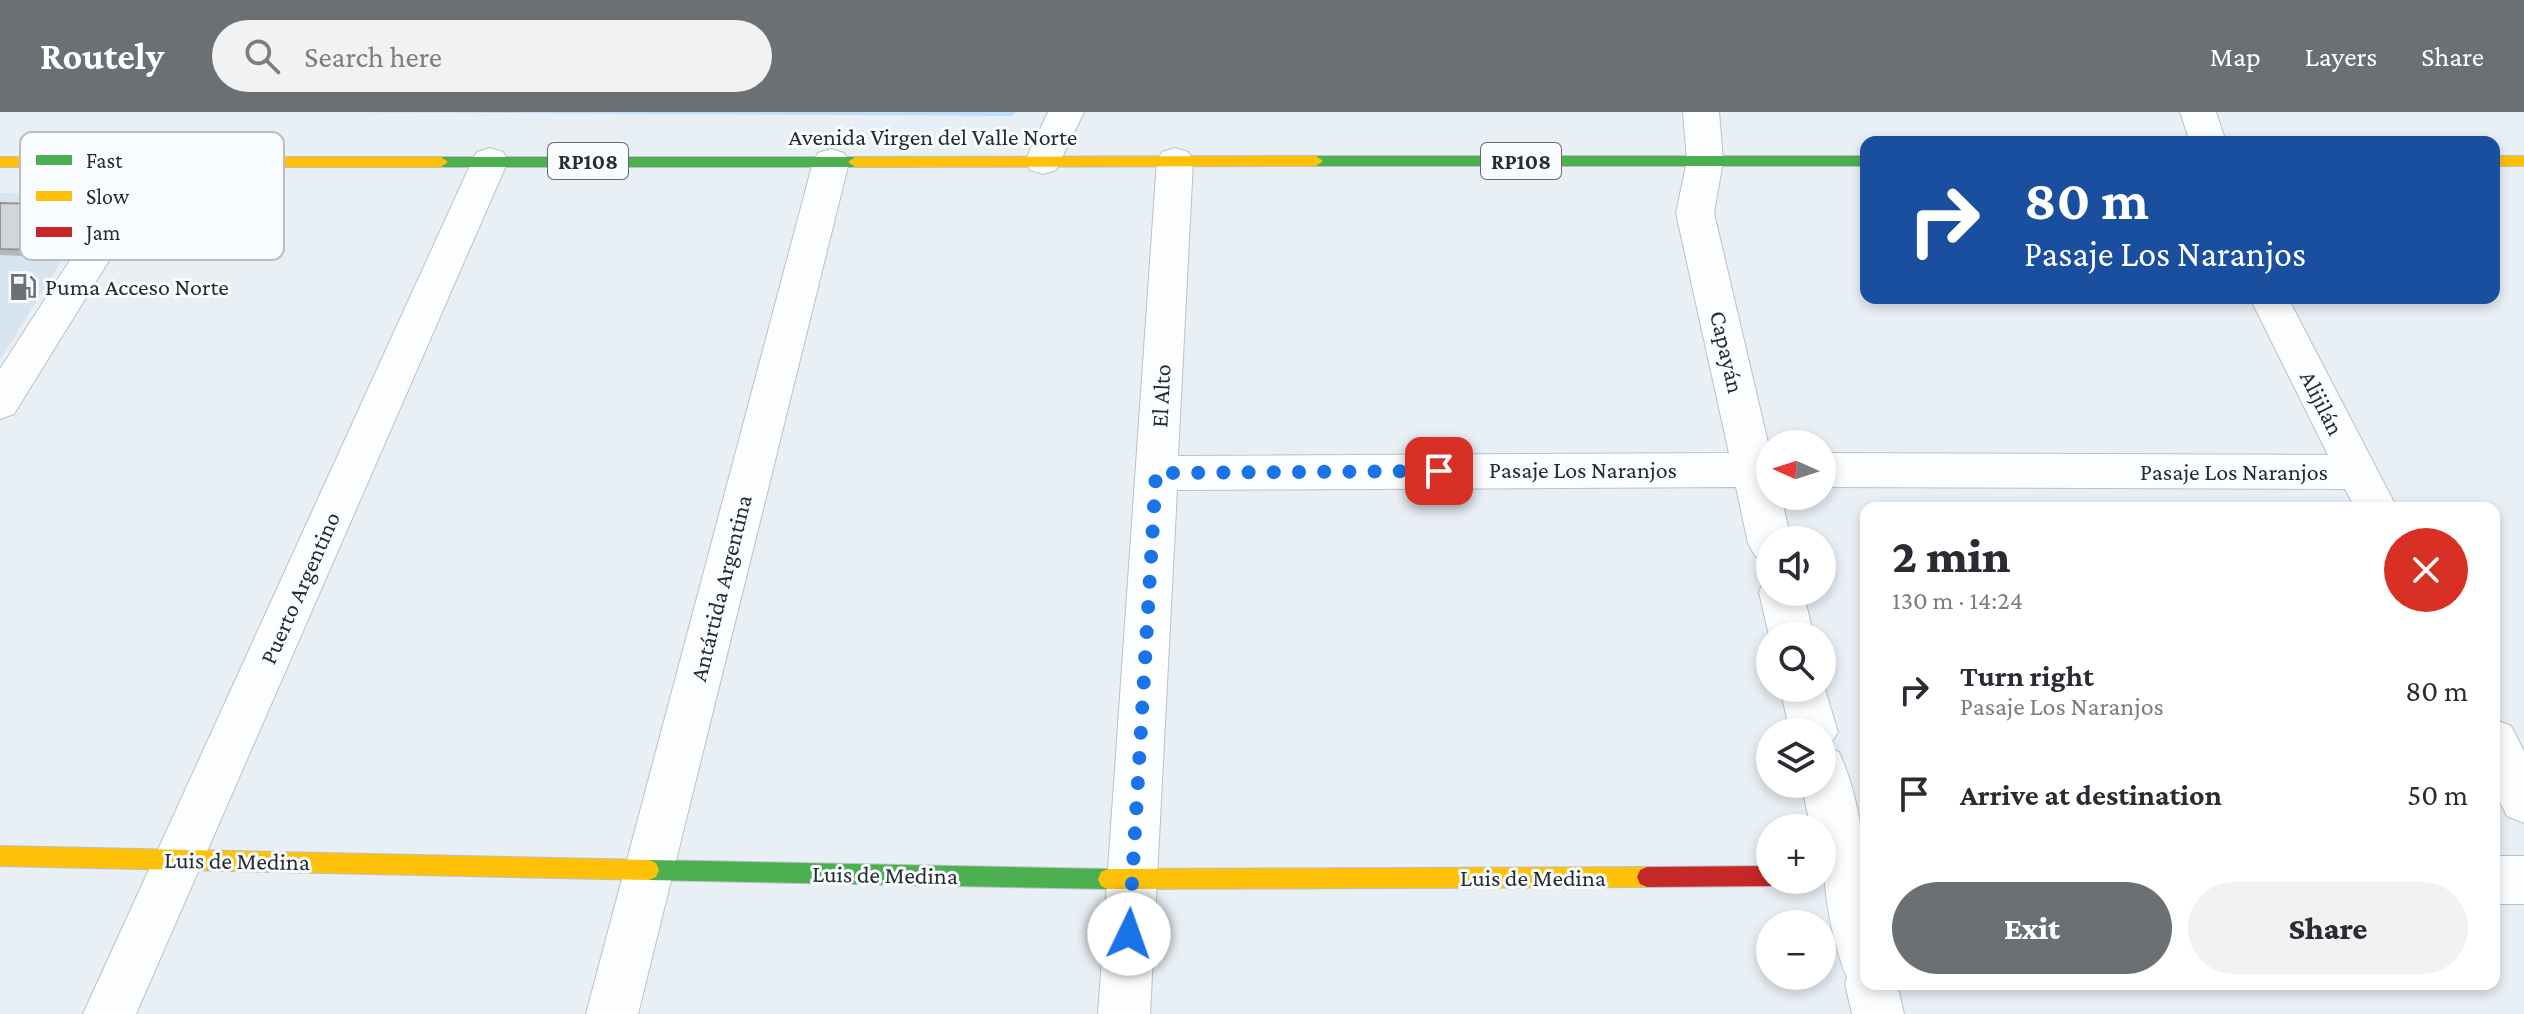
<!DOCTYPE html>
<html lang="en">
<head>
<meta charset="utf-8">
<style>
	body { margin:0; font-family:"Crimson Pro",serif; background:#f2f2f3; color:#2b2b33; height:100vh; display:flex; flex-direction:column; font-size:30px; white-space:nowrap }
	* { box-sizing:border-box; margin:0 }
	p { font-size:26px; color:#7c7c81 }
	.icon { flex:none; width:44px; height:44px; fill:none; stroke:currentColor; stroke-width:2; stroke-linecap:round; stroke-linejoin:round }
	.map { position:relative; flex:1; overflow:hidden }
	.panel { position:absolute; left:1860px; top:390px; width:640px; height:488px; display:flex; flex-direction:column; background:#fff; border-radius:16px; box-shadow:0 4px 12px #0003 }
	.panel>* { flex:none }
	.hud { position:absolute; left:1860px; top:24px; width:640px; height:168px; border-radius:16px; box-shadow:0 4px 12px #0003; background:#1a4fa0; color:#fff; overflow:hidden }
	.needle { width:52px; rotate:273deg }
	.buttons { position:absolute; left:1756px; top:318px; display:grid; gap:16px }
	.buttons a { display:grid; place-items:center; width:80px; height:80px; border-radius:50%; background:#fff; box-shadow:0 4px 12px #0003; font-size:40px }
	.pin { position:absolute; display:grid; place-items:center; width:68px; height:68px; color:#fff; margin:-34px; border-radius:16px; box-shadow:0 4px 12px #0006 }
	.me { position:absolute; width:88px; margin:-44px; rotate:3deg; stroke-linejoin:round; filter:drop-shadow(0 0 6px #0008) }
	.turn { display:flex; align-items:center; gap:28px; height:168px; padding:0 32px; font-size:36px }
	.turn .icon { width:104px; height:104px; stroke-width:2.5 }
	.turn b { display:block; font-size:56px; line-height:68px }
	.round { display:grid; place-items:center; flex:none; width:84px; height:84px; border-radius:42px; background:#f2f2f3 }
	.overview { display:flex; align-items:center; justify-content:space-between; height:136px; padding:0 32px }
	h1 { font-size:48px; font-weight:800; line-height:60px }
	.cta { display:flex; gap:16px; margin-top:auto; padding:16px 32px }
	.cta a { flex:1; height:92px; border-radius:48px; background:#6b7075; color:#fff; font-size:32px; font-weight:800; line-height:92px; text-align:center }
	.cta a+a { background:#f2f2f3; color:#2b2b33 }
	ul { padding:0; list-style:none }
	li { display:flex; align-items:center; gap:24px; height:104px; padding:0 32px }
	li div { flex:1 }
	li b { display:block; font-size:30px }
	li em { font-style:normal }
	header { display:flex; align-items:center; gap:48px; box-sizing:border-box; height:112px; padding:0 40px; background:#6b7075; color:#fff }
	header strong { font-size:38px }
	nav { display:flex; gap:44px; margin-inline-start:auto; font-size:28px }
	.search { width:560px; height:72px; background:#f2f2f3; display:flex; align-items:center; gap:20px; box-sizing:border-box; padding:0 28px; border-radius:44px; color:#7c7c81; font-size:30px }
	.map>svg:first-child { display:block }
	.built { fill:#d7e5f0 }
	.green { fill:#c0def7 }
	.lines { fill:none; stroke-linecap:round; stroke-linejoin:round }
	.street-casing { stroke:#bcc1c6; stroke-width:2 }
	.fast-casing { stroke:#bcc1c6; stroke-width:2 }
	.slow-casing { stroke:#bcc1c6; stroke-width:2 }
	.jam-casing { stroke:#bcc1c6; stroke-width:2 }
	.street { fill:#fcfdfe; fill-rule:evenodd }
	.fast { fill:#4caf50; fill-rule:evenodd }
	.slow { fill:#ffc107; fill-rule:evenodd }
	.jam { fill:#c62828; fill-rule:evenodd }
	.wall { fill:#b3b8bc }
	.shaded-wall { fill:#929699 }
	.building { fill:#d0d6db; stroke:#929699; stroke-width:2 }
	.route { stroke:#1a73e8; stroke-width:14; stroke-dasharray:0 25.2 }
	.labels { text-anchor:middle; stroke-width:6; stroke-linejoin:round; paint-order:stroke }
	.shield { fill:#f9fcfe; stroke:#666a6e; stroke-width:2 }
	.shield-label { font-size:22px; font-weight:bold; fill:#272c30 }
	.street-label { font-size:24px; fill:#272c30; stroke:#f9fcfe }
	.poi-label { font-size:24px; fill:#272c30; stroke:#f9fcfe; text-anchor:start }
	.key { fill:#f9fcfe; stroke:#babec0; stroke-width:2 }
	.key-label { font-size:22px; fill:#272c30 }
</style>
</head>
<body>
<header>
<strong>Routely</strong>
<div class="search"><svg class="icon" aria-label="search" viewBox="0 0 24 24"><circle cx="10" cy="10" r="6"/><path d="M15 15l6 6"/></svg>Search here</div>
<nav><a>Map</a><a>Layers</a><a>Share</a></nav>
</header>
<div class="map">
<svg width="2524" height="902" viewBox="0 0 2524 902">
	<rect width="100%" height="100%" fill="#e8eff5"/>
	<path class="built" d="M0,81L87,83L91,101L0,248Z"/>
	<path class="green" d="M324,0H1016L1012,4Z"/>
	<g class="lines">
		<g class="street-casing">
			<path id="street" d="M1048,0H1084L1056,58L1043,62L1030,58L1025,49Z
				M1683,0H1719L1723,49L1714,101L1770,339V384H1781L1791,428H1770V449L1755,444L1748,431L1736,375L1177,378L1150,902H1098L1157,49L1162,40L1175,36L1188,40L1193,49L1178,344L1729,341L1676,101L1687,49Z
				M2180,0H2216L2226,30H2190Z
				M490,36L503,40L508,49L136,902H83L472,49L477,40Z
				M152,37L165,41L170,50L14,302L0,307V257L139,41Z
				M831,37L844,41L849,50L638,902H586L813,50L818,41Z
				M2250,186H2288L2397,396H2355L2345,377L1822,375V341L2328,343Z
				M1770,465V480H1803L1814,524H1770V528L1759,480L1765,466Z
				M1822,567L1838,620L1828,636L1839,640C1872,713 1866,794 1866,872H1897L1904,902H1852L1845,872L1847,866C1828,819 1822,767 1822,716H1811L1801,672H1822V620H1790L1780,576H1822Z
				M2494,607L2511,614L2524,639V711L2507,704L2494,678Z
				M2494,744H2524V792H2494Z"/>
		</g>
		<g class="fast-casing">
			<path id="fast" d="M1316,44H1866V54H1316L1309,49Z
				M441,45H855L862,50L855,55H441L434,50Z
				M649,748L1108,757L1115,760L1118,767L1115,774L1108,777L649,768L642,765L639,758L642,751Z"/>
		</g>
		<g class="slow-casing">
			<path id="slow" d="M1316,44L1323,49L1316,54L855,55L848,50L855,45Z
				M2494,44H2524V54H2494Z
				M0,45H441L448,50L441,55H0Z
				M0,734L649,748L656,751L659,758L656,765L649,768L0,754Z
				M1647,755L1654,758L1657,765L1654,772L1647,775L1108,777L1101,774L1098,767L1101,760L1108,757Z"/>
		</g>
		<g class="jam-casing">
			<path id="jam" d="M1770,754V768H1779L1770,774L1647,775L1640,772L1637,765L1640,758L1647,755Z"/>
		</g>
		<use href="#street" class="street"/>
		<use href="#fast" class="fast"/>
		<use href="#slow" class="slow"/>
		<use href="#jam" class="jam"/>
	</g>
	<path class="wall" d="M0,91L73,93L79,99L49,145L0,143Z"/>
	<path class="shaded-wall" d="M73,93L79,99L49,145L42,138Z"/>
	<path class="building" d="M0,91L73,93L42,138L0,137Z"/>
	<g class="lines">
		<path class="route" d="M1129,822L1156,361L1439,359"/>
	</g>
	<defs>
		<g id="fuel-bare" transform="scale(2.16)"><path d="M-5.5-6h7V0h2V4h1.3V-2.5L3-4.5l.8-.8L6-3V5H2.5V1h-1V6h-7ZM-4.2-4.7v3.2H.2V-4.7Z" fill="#6b7075" stroke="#f9fcfe" stroke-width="2.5" paint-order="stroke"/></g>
	</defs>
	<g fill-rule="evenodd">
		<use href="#fuel-bare" x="23" y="175"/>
	</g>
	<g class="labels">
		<g class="shield">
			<rect x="548" y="31" width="80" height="36" rx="6"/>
			<rect x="1481" y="31" width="80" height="36" rx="6"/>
		</g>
		<g class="shield-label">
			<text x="588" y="57">RP108</text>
			<text x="1521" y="57">RP108</text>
		</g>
		<g class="street-label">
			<text x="933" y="33">Avenida Virgen del Valle Norte</text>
			<text transform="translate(1727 240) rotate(77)" y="8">Capayán</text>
			<text transform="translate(1161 284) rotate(-87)" y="8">El Alto</text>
			<text transform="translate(2322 291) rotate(63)" y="8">Alijilán</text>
			<text x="1583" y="366">Pasaje Los Naranjos</text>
			<text x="2234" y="368">Pasaje Los Naranjos</text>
			<text transform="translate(300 476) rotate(-66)" y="8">Puerto Argentino</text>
			<text transform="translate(721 476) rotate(-76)" y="8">Antártida Argentina</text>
			<text transform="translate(237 749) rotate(1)" y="8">Luis de Medina</text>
			<text transform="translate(885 763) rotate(1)" y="8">Luis de Medina</text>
			<text x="1533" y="774">Luis de Medina</text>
		</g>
		<g class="poi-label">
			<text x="45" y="183">Puma Acceso Norte</text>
		</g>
	</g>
	<rect x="20" y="20" width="264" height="128" rx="12" class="key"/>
	<rect x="36" y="43" width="36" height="10" fill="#4caf50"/>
	<rect x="36" y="79" width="36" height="10" fill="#ffc107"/>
	<rect x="36" y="115" width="36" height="10" fill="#c62828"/>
	<g class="key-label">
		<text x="86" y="56">Fast</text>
		<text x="86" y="92">Slow</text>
		<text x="86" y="128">Jam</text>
	</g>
</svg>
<div class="buttons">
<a><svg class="needle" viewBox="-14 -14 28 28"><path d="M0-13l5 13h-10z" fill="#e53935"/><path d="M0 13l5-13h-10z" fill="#7c7c81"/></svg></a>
<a><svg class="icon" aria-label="sound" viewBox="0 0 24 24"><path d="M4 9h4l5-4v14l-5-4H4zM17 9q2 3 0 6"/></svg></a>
<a><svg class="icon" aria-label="search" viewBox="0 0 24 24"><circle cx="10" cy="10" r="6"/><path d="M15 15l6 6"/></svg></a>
<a><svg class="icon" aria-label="layers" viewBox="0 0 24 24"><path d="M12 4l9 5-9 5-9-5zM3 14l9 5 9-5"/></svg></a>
<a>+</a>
<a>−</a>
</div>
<div class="pin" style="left:1439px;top:359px;background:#d93025"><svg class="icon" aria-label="arrive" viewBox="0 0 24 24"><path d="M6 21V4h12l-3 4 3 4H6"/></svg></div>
<svg class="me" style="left:1129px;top:822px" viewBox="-20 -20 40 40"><circle r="19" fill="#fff"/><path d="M0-13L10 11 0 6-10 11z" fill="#1a73e8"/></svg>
<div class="hud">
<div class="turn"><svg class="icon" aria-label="right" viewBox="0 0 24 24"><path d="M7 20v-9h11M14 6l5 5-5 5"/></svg><div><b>80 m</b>Pasaje Los Naranjos</div></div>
</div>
<section class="panel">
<div class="overview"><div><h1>2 min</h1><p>130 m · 14:24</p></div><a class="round" style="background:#d93025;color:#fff"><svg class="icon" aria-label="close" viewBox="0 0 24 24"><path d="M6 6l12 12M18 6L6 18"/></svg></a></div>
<ul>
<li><svg class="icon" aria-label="right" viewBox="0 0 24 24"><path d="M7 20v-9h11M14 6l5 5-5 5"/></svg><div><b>Turn right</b><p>Pasaje Los Naranjos</p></div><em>80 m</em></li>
<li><svg class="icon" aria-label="arrive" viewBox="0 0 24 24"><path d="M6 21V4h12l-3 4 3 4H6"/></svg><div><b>Arrive at destination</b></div><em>50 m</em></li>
</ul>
<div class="cta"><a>Exit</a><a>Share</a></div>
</section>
</div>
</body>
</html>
